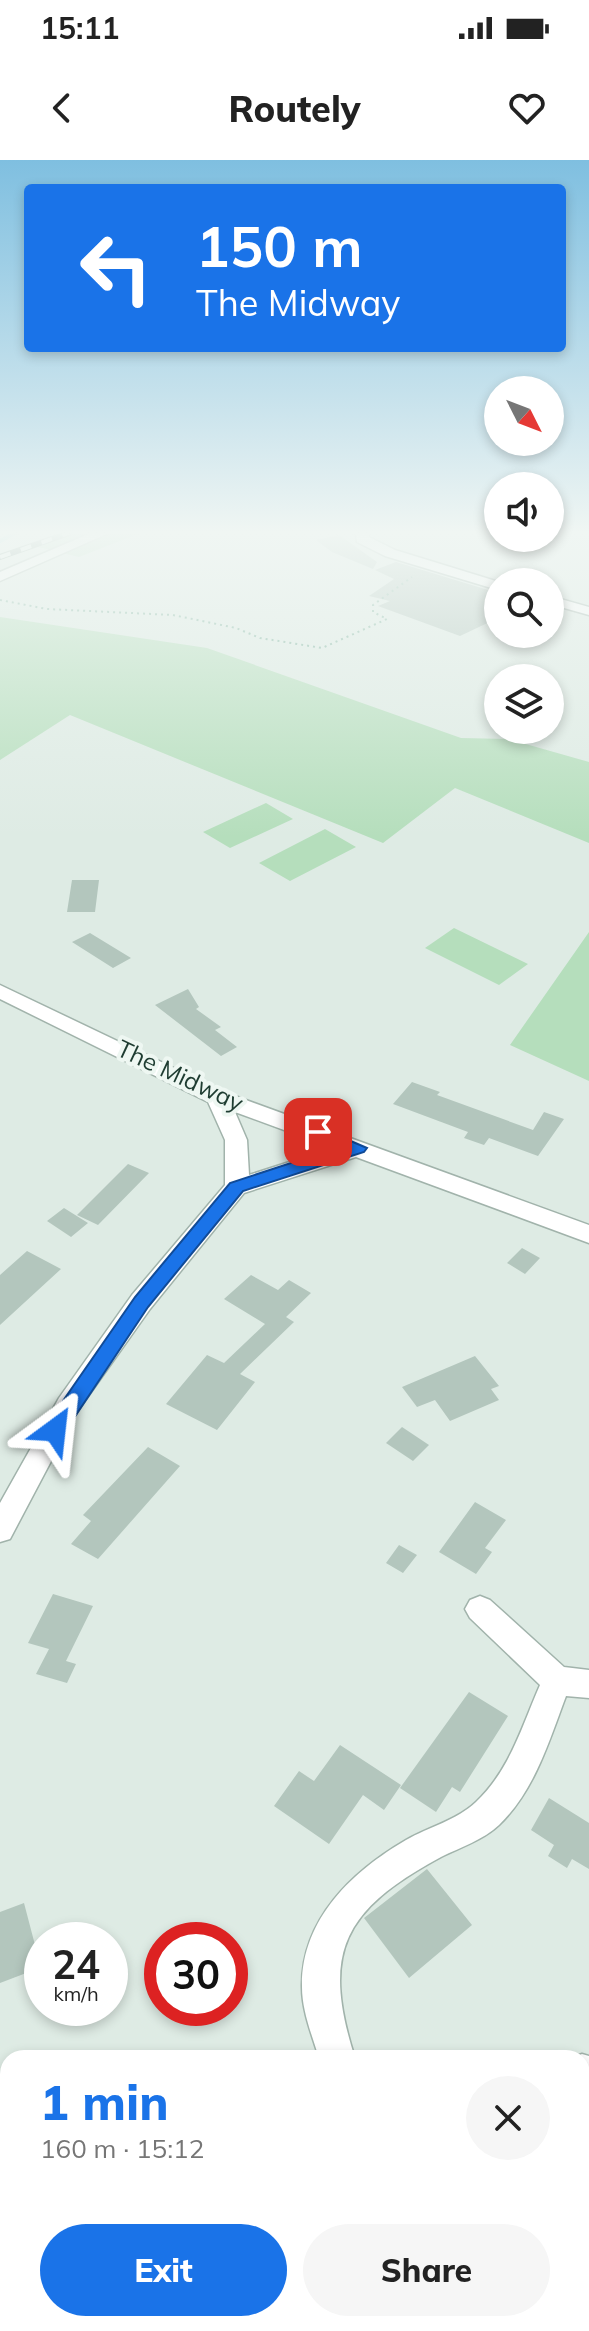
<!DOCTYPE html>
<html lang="en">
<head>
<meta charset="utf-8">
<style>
	body { margin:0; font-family:Mulish,sans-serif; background:#f6f6f6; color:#222; height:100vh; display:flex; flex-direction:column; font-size:30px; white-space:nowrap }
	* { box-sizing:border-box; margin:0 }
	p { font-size:26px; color:#767676 }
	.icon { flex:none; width:44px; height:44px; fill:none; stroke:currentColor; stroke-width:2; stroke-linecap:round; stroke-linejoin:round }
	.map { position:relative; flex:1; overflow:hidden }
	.details { position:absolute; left:0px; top:1890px; width:590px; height:282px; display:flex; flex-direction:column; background:#fff; border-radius:24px 24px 0 0; box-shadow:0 4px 12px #0003 }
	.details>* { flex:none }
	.guide { position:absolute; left:24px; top:24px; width:542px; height:168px; border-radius:8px; box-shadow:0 4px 12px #0003; background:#1a73e8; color:#fff; overflow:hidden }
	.needle { width:52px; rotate:132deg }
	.controls { position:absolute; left:484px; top:216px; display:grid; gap:16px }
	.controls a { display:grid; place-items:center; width:80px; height:80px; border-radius:50%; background:#fff; box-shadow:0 4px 12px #0003; font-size:40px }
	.speed { position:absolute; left:24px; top:1762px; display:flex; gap:16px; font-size:40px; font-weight:700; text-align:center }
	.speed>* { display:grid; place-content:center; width:104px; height:104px; border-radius:50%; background:#fff; box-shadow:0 4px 12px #0003; line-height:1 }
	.speed small { font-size:20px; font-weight:400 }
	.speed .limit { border:12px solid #d22; background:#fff; color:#111 }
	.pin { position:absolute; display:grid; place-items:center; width:68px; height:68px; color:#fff; margin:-34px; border-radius:16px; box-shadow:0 4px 12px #0006 }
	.me { position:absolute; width:88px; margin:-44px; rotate:30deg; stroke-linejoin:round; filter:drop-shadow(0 0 6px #0008) }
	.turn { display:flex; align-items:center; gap:28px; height:168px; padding:0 40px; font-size:36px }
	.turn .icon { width:104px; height:104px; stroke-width:2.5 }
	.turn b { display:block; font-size:56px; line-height:68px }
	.round { display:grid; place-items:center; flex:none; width:84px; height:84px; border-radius:42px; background:#f6f6f6 }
	.headline { display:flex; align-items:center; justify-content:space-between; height:136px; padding:0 40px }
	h1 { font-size:48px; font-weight:800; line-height:60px; color:#1a73e8 }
	.cta { display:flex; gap:16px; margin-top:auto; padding:16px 40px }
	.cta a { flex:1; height:92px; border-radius:48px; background:#1a73e8; color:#fff; font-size:32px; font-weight:800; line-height:92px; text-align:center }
	.cta a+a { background:#f6f6f6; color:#222 }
	.status { display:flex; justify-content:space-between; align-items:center; height:56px; padding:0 40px; background:#fff; direction:ltr }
	.status svg { height:22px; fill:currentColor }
	header { display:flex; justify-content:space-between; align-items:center; height:104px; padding:0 40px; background:#fff; font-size:36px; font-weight:800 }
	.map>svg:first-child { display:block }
	.green { fill:#b5debc }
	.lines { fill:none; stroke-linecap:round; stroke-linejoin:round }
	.stream { stroke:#81cfd5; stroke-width:4 }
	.building { fill:#b3c6bd }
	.minor-casing { stroke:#a1b3ab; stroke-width:3 }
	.path { stroke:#7cb19c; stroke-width:2; stroke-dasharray:2 4; stroke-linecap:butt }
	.minor { fill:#fff; fill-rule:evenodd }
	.rail-casing { stroke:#58786c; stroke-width:6 }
	.rail { stroke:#eef7f2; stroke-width:4; stroke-dasharray:11; stroke-linecap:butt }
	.route { fill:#1a73e8; stroke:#114b97; stroke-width:2 }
	.labels { text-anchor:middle; stroke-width:8; stroke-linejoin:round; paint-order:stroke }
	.street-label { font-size:24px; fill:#1e3c31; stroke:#eef7f2 }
</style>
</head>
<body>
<div class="status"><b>15:11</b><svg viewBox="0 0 49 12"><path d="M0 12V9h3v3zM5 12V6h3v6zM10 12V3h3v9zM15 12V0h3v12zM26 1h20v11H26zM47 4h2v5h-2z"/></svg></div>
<header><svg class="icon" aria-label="back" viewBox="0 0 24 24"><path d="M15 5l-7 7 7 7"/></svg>Routely<svg class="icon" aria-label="heart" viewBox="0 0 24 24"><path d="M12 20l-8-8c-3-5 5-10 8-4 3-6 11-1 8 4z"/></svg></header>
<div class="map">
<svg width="589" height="2171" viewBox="0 0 589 2171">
	<rect width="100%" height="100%" fill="#deebe4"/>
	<path class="green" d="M74,373H140L79,397L38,387Z
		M0,457L207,488L461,578L508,579L589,602V683L455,628L383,683L70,555L0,600Z
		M266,643L293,659L230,688L203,672Z
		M325,669L356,687L290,721L259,703Z
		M454,768L528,804L499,825L425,788Z
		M589,772V921L510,885Z"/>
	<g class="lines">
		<path class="stream" d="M0,381L15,373"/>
	</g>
	<path class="building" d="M339,375L377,402L373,409L332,392L316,380Z
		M396,402L498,433V458L460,476L378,446L390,441L369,436L394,419L375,410Z
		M72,720H99L95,752H67Z
		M90,773L131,798L113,808L72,782Z
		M188,829L199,847L196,849L221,867L215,870L237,887L221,896L155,845Z
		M412,922L440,932L437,935L533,970L544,952L564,959L538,996L489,978L484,985L464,978L468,972L393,944Z
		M128,1004L149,1013L98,1065L77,1055Z
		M64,1048L88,1063L71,1077L47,1061Z
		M522,1088L540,1098L525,1114L507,1103Z
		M27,1091L61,1109L0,1165V1115Z
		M251,1115L278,1130L289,1120L311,1133L286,1157L294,1162L240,1214L255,1222L217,1270L166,1244L207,1195L224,1203L265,1164L224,1139Z
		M475,1196L499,1226L491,1229L499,1240L450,1261L435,1240L417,1247L402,1227Z
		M402,1267L429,1285L413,1301L386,1283Z
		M148,1287L180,1306L98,1399L71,1384L91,1361L83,1355Z
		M475,1342L506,1360L485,1388L492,1392L476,1414L439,1392Z
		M399,1385L417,1395L403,1413L386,1403Z
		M53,1434L93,1446L66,1501L76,1504L67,1523L36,1514L49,1489L28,1483Z
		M469,1532L508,1556L460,1632L452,1627L436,1652L400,1628Z
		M340,1585L401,1625L384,1650L363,1635L329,1684L274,1646L299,1611L314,1621Z
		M549,1638L589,1663V1709L572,1699L567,1708L548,1696L554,1685L531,1670Z
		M427,1709L472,1765L409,1818L364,1758Z
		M24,1743L35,1785L42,1782V1807L0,1823V1752Z"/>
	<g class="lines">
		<g class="minor-casing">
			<path id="minor" d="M91,373H109L0,421V412Z
				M356,373H369V377L395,390L499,422L498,430L385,396L357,382Z
				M550,436L589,447V455L550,444Z
				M0,825L224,932L589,1065V1083L356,997L244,1033L150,1149L77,1252L10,1379L0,1382V1343L59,1238L132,1135L225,1025V980L208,942L0,839ZM235,952L333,988L249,1015L247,980Z
				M480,1436L490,1440L564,1507L589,1510V1538L566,1536C549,1581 535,1630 499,1665C483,1680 461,1687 441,1697C343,1750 321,1792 355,1898H319C312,1875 302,1851 302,1827C301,1759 353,1711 406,1680C429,1667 457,1660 476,1642C510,1610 522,1566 540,1525L470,1458L465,1449L470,1440Z
				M582,1894L589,1896V1932L582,1930V1898H571Z
				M8,1924V1962L0,1964V1926Z"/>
		</g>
		<path class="path" d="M0,440L47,449L173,455L236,468L260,478L322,488L387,459L373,452V445L412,417"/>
		<use href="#minor" class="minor"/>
		<g class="rail-casing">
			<path id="rail" d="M0,397L69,373"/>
		</g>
		<use href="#rail" class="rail"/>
	</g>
	<linearGradient id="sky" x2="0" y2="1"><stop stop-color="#7fbfe0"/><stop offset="0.55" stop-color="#f0f6f3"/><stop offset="1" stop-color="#f0f6f3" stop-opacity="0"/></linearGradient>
	<rect width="589" height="677" fill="url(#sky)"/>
	<path class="route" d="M318,967L367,988L364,992L243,1031L148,1147L62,1276H47L44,1270L47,1264L135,1137L230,1023L340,987L312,976V968Z"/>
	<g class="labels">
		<g class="street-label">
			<text transform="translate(180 916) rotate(25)" y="8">The Midway</text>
		</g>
	</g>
</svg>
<div class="controls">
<a><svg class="needle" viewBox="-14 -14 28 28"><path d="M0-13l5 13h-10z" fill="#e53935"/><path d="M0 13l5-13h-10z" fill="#767676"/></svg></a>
<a><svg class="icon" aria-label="sound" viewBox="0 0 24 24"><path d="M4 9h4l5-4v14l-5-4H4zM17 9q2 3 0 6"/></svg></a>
<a><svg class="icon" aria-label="search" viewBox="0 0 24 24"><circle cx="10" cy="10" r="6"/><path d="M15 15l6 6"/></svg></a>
<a><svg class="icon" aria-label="layers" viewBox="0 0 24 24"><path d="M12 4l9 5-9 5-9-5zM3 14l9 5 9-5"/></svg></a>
</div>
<div class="speed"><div>24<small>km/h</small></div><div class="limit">30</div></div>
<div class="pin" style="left:318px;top:972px;background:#d93025"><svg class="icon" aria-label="arrive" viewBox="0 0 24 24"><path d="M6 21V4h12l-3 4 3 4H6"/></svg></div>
<svg class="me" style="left:55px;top:1270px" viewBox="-20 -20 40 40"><path d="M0-17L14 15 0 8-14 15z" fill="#1a73e8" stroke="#fff" stroke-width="4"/></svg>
<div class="guide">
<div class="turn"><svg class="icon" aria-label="left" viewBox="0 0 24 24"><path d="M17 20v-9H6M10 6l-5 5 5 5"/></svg><div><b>150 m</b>The Midway</div></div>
</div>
<section class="details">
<div class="headline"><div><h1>1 min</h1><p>160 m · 15:12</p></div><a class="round"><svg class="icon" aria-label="close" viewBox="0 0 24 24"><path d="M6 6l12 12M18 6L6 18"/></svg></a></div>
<div class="cta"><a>Exit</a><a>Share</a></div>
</section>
</div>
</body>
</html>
